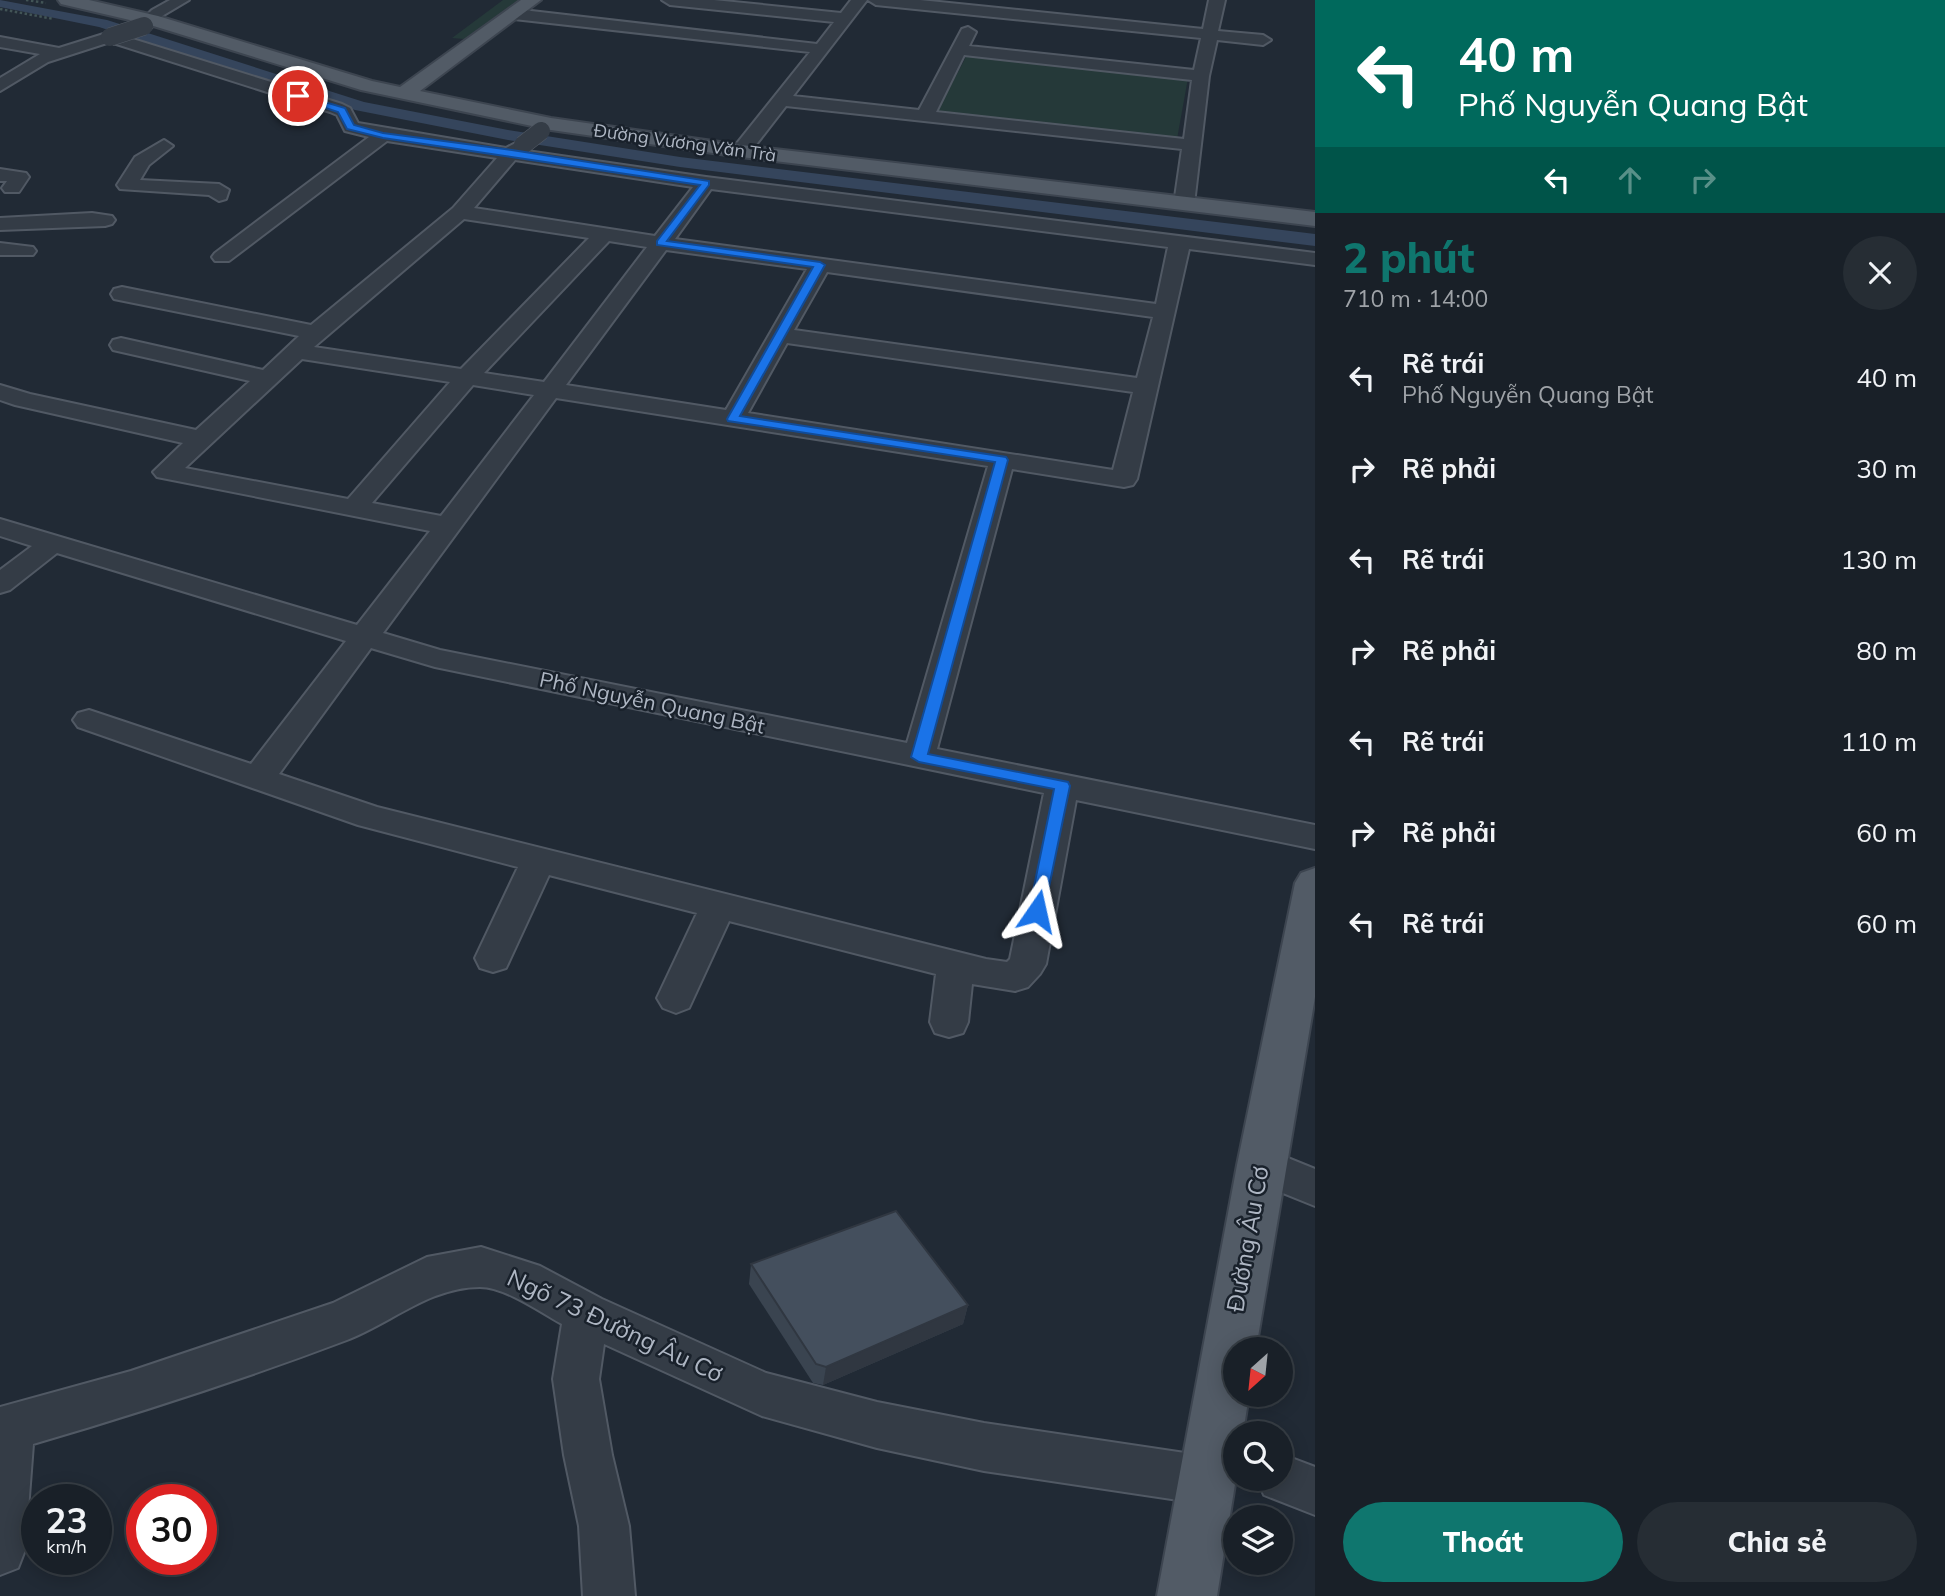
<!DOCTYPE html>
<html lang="vi">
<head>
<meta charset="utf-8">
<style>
	body { margin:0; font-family:Mulish,sans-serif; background:#262d34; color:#f1f3f6; height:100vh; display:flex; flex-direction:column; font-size:26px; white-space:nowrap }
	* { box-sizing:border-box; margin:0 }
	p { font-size:23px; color:#9fa3a8 }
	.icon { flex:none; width:38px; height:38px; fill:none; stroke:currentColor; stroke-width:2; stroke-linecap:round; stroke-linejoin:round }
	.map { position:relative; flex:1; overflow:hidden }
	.drawer { display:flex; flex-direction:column; background:#192028; width:630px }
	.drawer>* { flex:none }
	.guide { background:#00695c; color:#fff; overflow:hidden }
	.needle { width:46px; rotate:207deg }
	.fabs { position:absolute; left:1223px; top:1337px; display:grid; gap:14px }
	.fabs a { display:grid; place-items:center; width:70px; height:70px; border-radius:50%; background:#192028; box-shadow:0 4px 18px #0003,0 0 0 2px #373e45; font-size:35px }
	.speed { position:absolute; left:21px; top:1484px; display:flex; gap:14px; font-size:35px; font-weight:700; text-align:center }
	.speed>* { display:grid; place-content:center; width:91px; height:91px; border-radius:50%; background:#192028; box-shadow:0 4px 18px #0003,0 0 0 2px #373e45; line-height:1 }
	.speed small { font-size:18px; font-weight:400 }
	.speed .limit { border:10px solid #d22; background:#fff; color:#111 }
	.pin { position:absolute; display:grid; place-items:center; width:60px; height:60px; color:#fff; margin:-30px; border:4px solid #fff; border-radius:50%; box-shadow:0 2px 7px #0007 }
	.me { position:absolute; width:77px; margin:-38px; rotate:11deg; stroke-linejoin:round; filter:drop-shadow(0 0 5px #0008) }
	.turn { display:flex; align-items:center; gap:24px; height:147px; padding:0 28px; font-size:32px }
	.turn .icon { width:91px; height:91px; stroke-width:2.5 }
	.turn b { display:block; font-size:49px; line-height:60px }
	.lanes { display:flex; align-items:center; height:66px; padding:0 28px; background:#0003; justify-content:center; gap:35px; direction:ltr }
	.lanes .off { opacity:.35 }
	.round { display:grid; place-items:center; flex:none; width:74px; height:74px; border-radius:37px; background:#262d34 }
	.headline { display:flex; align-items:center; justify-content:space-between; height:119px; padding:0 28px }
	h1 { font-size:42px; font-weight:800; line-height:52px; color:#0f766e }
	.button { display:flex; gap:14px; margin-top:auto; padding:14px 28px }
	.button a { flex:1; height:80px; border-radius:42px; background:#0f766e; color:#fff; font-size:28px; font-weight:800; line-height:80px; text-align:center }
	.button a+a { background:#262d34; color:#f1f3f6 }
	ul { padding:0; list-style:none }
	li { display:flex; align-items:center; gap:21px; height:91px; padding:0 28px }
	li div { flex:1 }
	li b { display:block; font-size:26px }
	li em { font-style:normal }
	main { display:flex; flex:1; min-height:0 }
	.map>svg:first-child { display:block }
	.green { fill:#253939 }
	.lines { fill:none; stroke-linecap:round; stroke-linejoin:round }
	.canal { fill:#35455c; fill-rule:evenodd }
	.minor-casing { stroke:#515964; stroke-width:4 }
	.major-casing { stroke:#3d4550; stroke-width:4 }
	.path { stroke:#425456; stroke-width:2.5; stroke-dasharray:2.5 2.5; stroke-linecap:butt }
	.minor { fill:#343c46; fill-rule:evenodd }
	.major { fill:#525b66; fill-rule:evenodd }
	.minor-bridge-casing { stroke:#515964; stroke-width:19; stroke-linecap:butt }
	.minor-bridge { stroke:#343c46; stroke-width:18 }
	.wall { fill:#3a4450 }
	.shaded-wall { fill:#303741 }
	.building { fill:#444f5d; stroke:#303741; stroke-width:2 }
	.route { fill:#1a73e8; stroke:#114b97; stroke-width:2 }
	.labels { text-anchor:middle; stroke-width:5; stroke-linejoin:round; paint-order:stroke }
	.far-street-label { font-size:18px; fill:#aeb6c3; stroke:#19212b }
	.street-label { font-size:21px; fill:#aeb6c3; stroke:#19212b }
	.near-street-label { font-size:24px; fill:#aeb6c3; stroke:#19212b }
</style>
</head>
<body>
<main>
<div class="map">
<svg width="1315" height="1596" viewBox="0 0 1315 1596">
	<rect width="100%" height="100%" fill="#212a35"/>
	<path class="green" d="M503,0H518L464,39L452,38Z
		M967,55L1188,78L1177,139L936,114Z"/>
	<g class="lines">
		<path class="canal" d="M0,0L107,20L364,102L508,130L680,157L1315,234V246L680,167L508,140L355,110L99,27L0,7Z"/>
		<g class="minor-casing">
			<path id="minor" d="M170,0H189L162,16L150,29H138L136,26L152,10Z
				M662,0H714L841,13L851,0H867L793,96L919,110L962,29L968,27L976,32L969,46L1194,70L1201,38L876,5L868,0H920L1203,29L1209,0H1225L1218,31L1263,35L1271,40L1263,45L1217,40L1209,76L1194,204L1191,208H1177L1174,204L1182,149L786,106L748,155H734L732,151L734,147L810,52L514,19L506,14L514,9L817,44L834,22L670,5ZM964,55L1192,80L1184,139L936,112Z
				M110,32L342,104L350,108L358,123L506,148L523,139L532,145L527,151L706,177L1315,253V265L1189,249L1137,479L1133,485L1124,487L1012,469L937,749L1315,825V849L1076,800L1046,964L1040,974L1028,987L1015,991L972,984L968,1022L963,1033L949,1037L935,1033L930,1022L936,974L729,921L689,1008L676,1013L663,1008L657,998L697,913L549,875L506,968L493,972L480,968L475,958L518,867L358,825L78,727L73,720L78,713L89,710L251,764L346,641L57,553L10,590L0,593V570L32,546L0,536V519L357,625L430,531L157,477L153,472L183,443L15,405L0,400V385L30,394L196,430L250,381L113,350L110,345L113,340L121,338L263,370L299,336L114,299L111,294L114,289L122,287L311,325L453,208L497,158L387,141L229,261H215L212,257L215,253L369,137L345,131L337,115L330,112L110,42L48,62L0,91V78L40,54L0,47V37L59,48ZM515,160L693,187L655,236L474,208ZM711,189L1168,247L1156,304L675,239ZM464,219L589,238L461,369L314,347ZM609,241L647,247L544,382L484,373ZM666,250L807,269L726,410L566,385ZM827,272L1153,317L1137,378L794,330ZM787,343L1133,392L1113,470L748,413ZM302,359L450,382L348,499L185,468ZM473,385L534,395L441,516L372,503ZM556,398L988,466L907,743L440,650L383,633ZM371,648L435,667L1044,793L1010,959L1007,962L986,959L377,807L279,774Z
				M164,140L173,146L149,165L140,180L219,184L229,190L226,199L219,201L209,195L120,189L117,185L135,157Z
				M0,169L26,173L29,177L19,192H5L2,188L7,181H0Z
				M92,213L112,216L115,220L112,224L105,226L0,230V218Z
				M0,243L33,247L36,251L33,255H0Z
				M1261,1147L1315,1169V1206L1246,1178L1240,1165L1246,1152Z
				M481,1247L540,1266L602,1299L766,1373L877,1402L984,1423L1205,1456L1222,1463L1229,1480L1222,1497L1205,1504L984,1471L877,1448L762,1416L604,1344L599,1379L612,1455L629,1526L635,1596H583L579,1526L564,1455L553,1379L562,1324C540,1312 505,1287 480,1287C430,1287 391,1323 347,1340C244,1379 139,1413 33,1444L25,1550L18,1568L0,1575V1407L131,1371L333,1303L427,1257Z
				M1281,1454L1315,1467V1515L1264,1495L1257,1479H1281Z"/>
		</g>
		<g class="major-casing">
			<path id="major" d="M58,0H89L158,16L372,81L400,87L521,0H541L420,91L551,118L741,145L1315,212V226L741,157L551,130L361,90L147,24L61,4Z
				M1315,868V997L1256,1349H1236V1395H1249L1243,1433H1236V1478L1217,1596H1157L1237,1165L1295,883L1301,873Z"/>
		</g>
		<path class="path" d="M26,0L46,3
			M0,9L54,19"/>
		<use href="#minor" class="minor"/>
		<use href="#major" class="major"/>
		<g class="minor-bridge-casing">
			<path id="minor-bridge" d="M110,37L144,26
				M523,145L541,131"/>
		</g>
		<use href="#minor-bridge" class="minor-bridge"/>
	</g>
	<path class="wall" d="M751,1264L968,1305L963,1324L823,1385L813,1383L749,1284Z"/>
	<path class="shaded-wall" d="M968,1305L963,1324L823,1385L826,1367Z"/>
	<path class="building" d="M896,1211L968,1305L826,1367L816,1364L751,1264Z"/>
	<path class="route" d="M298,94L345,108L354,125L383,133L512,150L709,181V185L667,241L820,262L825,265L740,416L1006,457L1008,460L928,754L1068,782L1070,786L1043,916H1031L1029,911L1054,789L919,762L911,757L995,462L728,421L727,419L813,267L657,245V241L700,185L383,138L347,129L338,112L295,98Z"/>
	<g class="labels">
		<g class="far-street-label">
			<text transform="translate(685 143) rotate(8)" y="6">Đường Vương Văn Trà</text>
		</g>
		<g class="street-label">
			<text transform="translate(652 703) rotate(12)" y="7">Phố Nguyễn Quang Bật</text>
		</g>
		<g class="near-street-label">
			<text transform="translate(1248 1239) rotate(-80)" y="8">Đường Âu Cơ</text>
			<text transform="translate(615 1326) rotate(25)" y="8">Ngõ 73 Đường Âu Cơ</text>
		</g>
	</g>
</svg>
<div class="fabs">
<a><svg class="needle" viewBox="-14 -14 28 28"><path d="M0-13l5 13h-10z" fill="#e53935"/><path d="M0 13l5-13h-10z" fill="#9fa3a8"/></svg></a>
<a><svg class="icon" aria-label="search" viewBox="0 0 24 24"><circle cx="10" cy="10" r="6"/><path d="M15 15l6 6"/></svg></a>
<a><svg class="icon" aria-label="layers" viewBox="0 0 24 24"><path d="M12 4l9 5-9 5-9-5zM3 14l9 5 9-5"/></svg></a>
</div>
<div class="speed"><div>23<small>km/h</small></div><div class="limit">30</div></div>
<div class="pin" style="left:298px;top:96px;background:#d93025"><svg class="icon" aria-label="arrive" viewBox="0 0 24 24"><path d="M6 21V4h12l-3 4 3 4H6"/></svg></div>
<svg class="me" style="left:1037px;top:911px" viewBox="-20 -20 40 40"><path d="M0-17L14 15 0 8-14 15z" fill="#1a73e8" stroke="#fff" stroke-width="4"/></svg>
</div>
<section class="drawer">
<div class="guide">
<div class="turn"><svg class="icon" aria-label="left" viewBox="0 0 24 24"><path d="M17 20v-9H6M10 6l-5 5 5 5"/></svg><div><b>40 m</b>Phố Nguyễn Quang Bật</div></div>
<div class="lanes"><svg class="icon" aria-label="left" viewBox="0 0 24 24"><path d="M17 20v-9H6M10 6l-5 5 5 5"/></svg><svg class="icon off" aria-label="ahead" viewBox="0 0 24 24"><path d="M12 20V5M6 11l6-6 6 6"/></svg><svg class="icon off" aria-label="right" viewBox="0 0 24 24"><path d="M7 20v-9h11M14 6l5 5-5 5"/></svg></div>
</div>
<div class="headline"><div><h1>2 phút</h1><p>710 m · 14:00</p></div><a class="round"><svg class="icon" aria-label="close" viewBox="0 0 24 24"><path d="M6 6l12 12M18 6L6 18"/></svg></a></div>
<ul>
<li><svg class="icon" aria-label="left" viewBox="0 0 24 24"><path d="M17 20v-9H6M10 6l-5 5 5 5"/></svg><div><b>Rẽ trái</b><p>Phố Nguyễn Quang Bật</p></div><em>40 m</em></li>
<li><svg class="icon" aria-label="right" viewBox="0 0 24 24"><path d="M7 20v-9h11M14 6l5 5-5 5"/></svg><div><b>Rẽ phải</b></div><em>30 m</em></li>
<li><svg class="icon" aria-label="left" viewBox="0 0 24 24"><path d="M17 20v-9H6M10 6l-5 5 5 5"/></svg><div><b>Rẽ trái</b></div><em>130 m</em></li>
<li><svg class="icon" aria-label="right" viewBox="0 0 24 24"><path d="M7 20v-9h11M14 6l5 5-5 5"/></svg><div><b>Rẽ phải</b></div><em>80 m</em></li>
<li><svg class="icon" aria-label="left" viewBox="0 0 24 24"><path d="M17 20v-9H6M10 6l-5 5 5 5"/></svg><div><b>Rẽ trái</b></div><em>110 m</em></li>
<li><svg class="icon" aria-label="right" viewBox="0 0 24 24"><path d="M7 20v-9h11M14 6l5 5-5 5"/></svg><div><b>Rẽ phải</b></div><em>60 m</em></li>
<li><svg class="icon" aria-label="left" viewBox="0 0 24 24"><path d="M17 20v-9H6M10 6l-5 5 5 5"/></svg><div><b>Rẽ trái</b></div><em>60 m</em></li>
</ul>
<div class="button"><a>Thoát</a><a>Chia sẻ</a></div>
</section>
</main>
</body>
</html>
